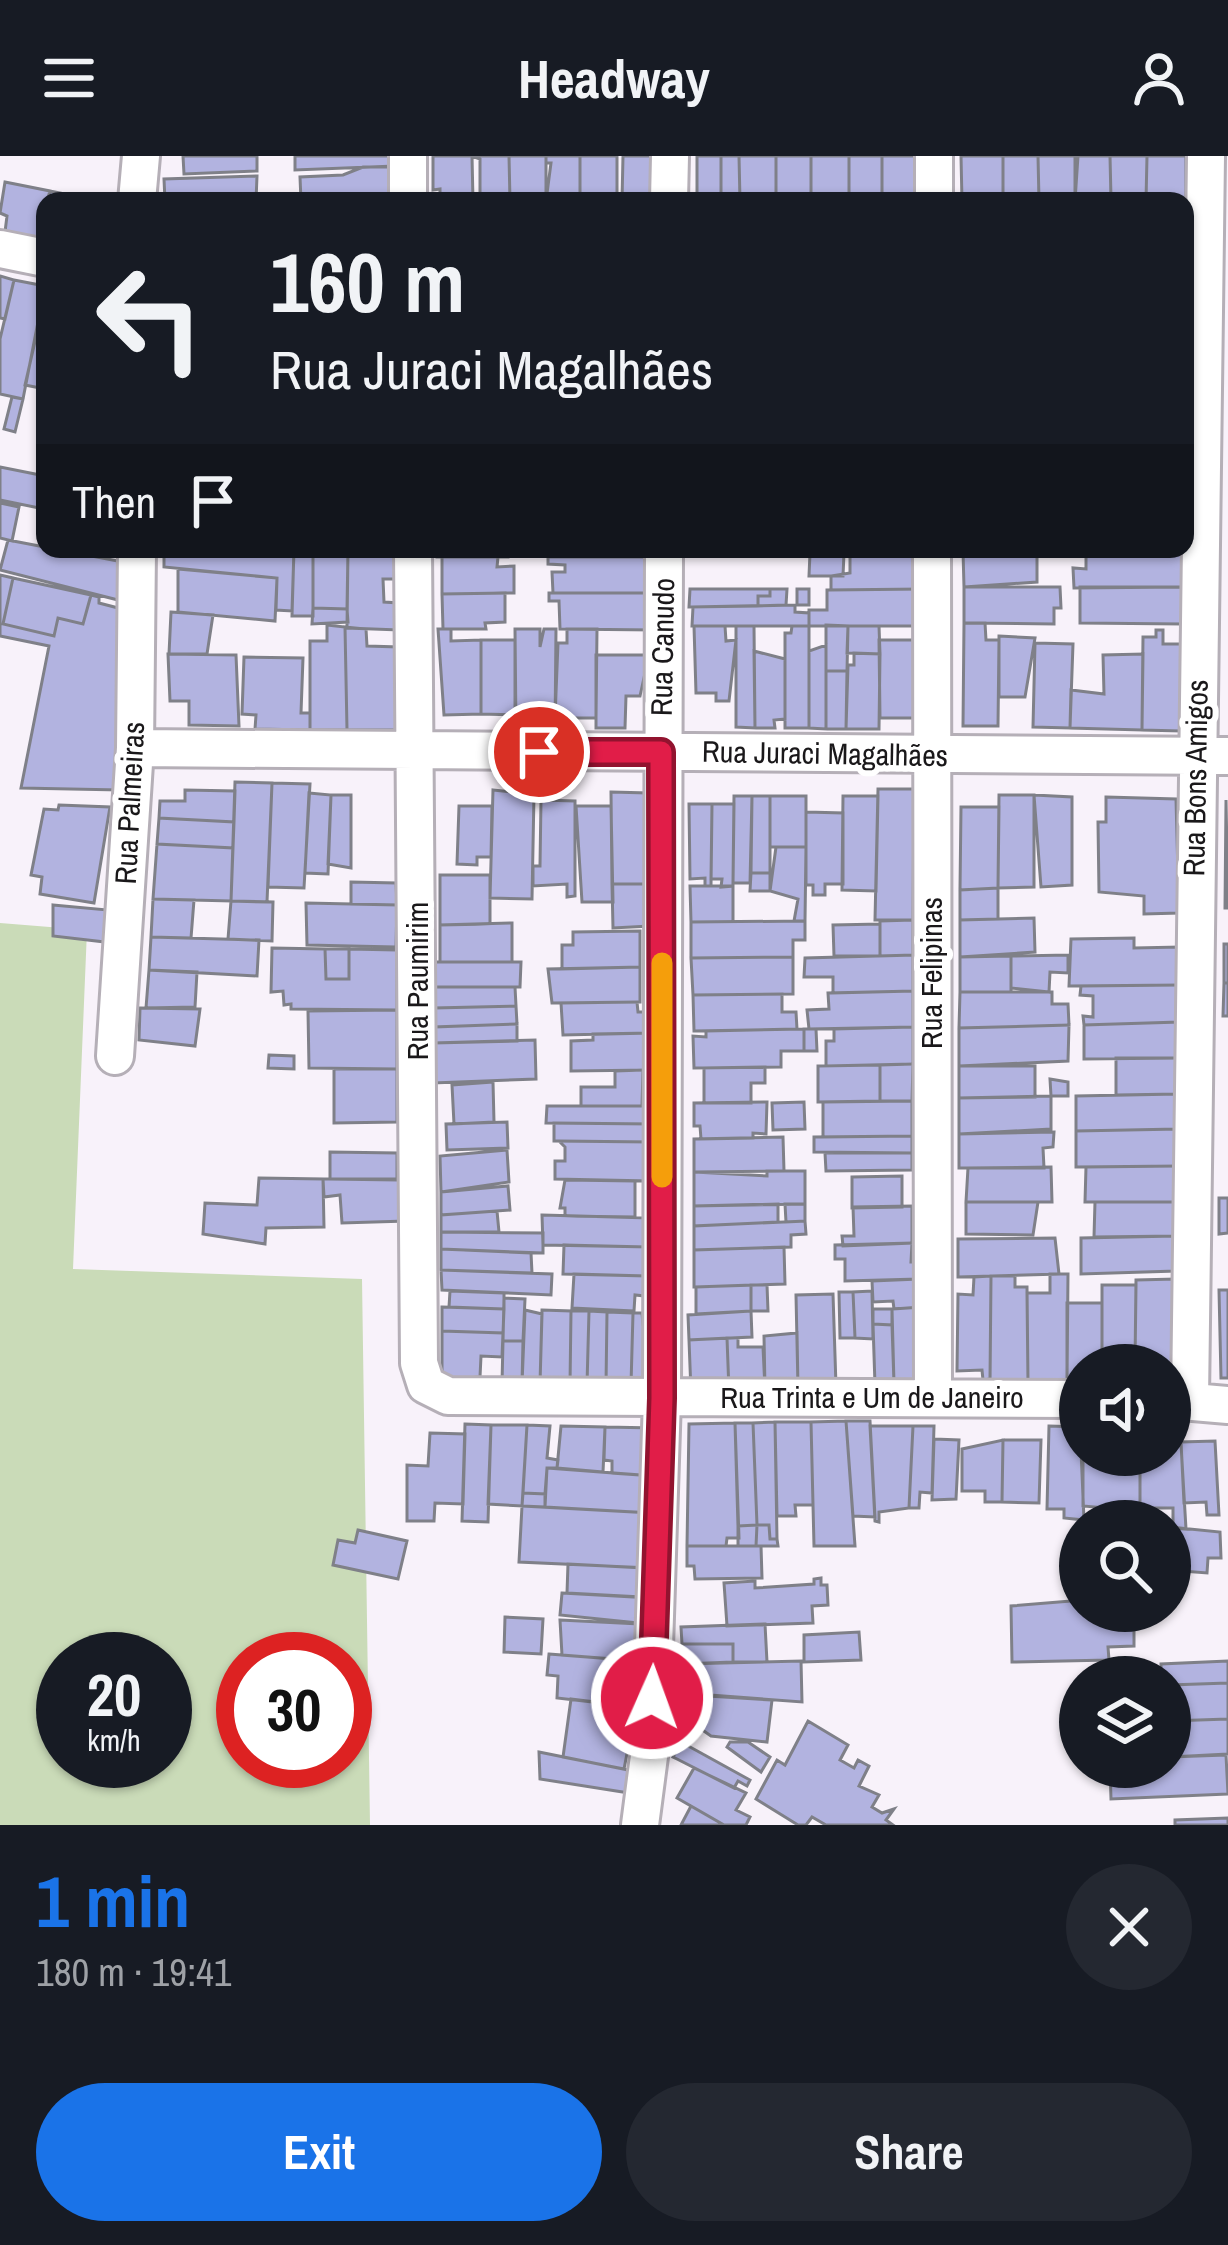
<!DOCTYPE html>
<html lang="en">
<head>
<meta charset="utf-8">
<style>
	body { margin:0; font-family:"Archivo Narrow",sans-serif; background:#242831; color:#f1f3f6; height:100vh; display:flex; flex-direction:column; font-size:45px; white-space:nowrap }
	* { box-sizing:border-box; margin:0 }
	p { font-size:39px; color:#9ea1a6 }
	.icon { flex:none; width:66px; height:66px; fill:none; stroke:currentColor; stroke-width:2; stroke-linecap:round; stroke-linejoin:round }
	.map { position:relative; height:1669px; overflow:hidden }
	.sheet { display:flex; flex-direction:column; background:#171b24; flex:1 }
	.sheet>* { flex:none }
	.top-card { position:absolute; left:36px; top:36px; width:1158px; height:366px; border-radius:24px; box-shadow:0 3px 9px #0004; background:#171b24; color:#f1f3f6; overflow:hidden }
	.fabs { position:absolute; left:1059px; top:1188px; display:grid; gap:24px }
	.fabs a { display:grid; place-items:center; width:132px; height:132px; border-radius:50%; background:#171b24; box-shadow:0 3px 9px #0004; font-size:60px }
	.speed { position:absolute; left:36px; top:1476px; display:flex; gap:24px; font-size:60px; font-weight:700; text-align:center }
	.speed>* { display:grid; place-content:center; width:156px; height:156px; border-radius:50%; background:#171b24; box-shadow:0 3px 9px #0004; line-height:1 }
	.speed small { font-size:30px; font-weight:400 }
	.speed .limit { border:18px solid #d22; background:#fff; color:#111 }
	.pin { position:absolute; display:grid; place-items:center; width:102px; height:102px; color:#fff; margin:-51px; border:6px solid #fff; border-radius:50%; box-shadow:0 3px 12px #0007 }
	.me { position:absolute; width:132px; margin:-66px; rotate:2deg; stroke-linejoin:round; filter:drop-shadow(0 0 9px #0008) }
	.turn { display:flex; align-items:center; gap:42px; height:252px; padding:0 36px; font-size:54px }
	.turn .icon { width:156px; height:156px; stroke-width:2.5 }
	.turn b { display:block; font-size:84px; line-height:102px }
	.then { display:flex; align-items:center; height:114px; padding:0 36px; background:#0003; gap:24px; font-size:45px }
	.round { display:grid; place-items:center; flex:none; width:126px; height:126px; border-radius:63px; background:#242831 }
	.headline { display:flex; align-items:center; justify-content:space-between; height:204px; padding:0 36px }
	h1 { font-size:72px; font-weight:700; line-height:90px; color:#1a73e8 }
	.button { display:flex; gap:24px; margin-top:auto; padding:24px 36px }
	.button a { flex:1; height:138px; border-radius:72px; background:#1a73e8; color:#fff; font-size:48px; font-weight:700; line-height:138px; text-align:center }
	.button a+a { background:#242831; color:#f1f3f6 }
	header { display:flex; justify-content:space-between; align-items:center; height:156px; padding:0 36px; background:#171b24; font-size:54px; font-weight:700 }
	.map>svg:first-child { display:block }
	.green { fill:#cadbb8; fill-rule:evenodd }
	.building { fill:#b2b3e0; stroke:#7f8088; stroke-width:3 }
	.lines { fill:none; stroke-linecap:round; stroke-linejoin:round }
	.minor-casing { stroke:#b5afb7; stroke-width:42 }
	.minor { stroke:#fff; stroke-width:36 }
	.route-casing { stroke:#92132f; stroke-width:30 }
	.route { stroke:#e11d48; stroke-width:21 }
	.slow { stroke:#f59e0b; stroke-width:21 }
	.labels { text-anchor:middle; stroke-width:12; stroke-linejoin:round; paint-order:stroke }
	.street-label { font-size:30px; fill:#1a181a; stroke:#fff }
</style>
</head>
<body>
<header><svg class="icon" aria-label="menu" viewBox="0 0 24 24"><path d="M4 6h16M4 12h16M4 18h16"/></svg>Headway<svg class="icon" aria-label="person" viewBox="0 0 24 24"><circle cx="12" cy="8" r="4"/><path d="M4 21q1-7 8-7t8 7"/></svg></header>
<div class="map">
<svg width="1228" height="1669" viewBox="0 0 1228 1669">
	<rect width="100%" height="100%" fill="#f8f2fa"/>
	<path class="green" d="M0,767L87,774L73,1113L362,1123L370,1669H0ZM63,1503H165V1605H63ZM243,1503H345V1605H243Z"/>
	<path class="building" d="M183,0H257V15L184,18Z
		M295,0H395V10L295,14Z
		M433,0H472L473,45H440V33L433,34Z
		M472,0H509L510,45H480V3Z
		M509,0H546V45H510Z
		M546,0H580V45H546L551,7H546Z
		M580,0H617V45H580Z
		M623,0H655V45H622Z
		M697,0H721V45H697Z
		M721,0H739L740,45H721Z
		M739,0H776V45H740Z
		M776,0H811V45H776Z
		M811,0H849V45H811Z
		M849,0H882V45H849Z
		M882,0H926L927,45H882Z
		M961,0H1003V45H962Z
		M1003,0H1038L1039,45H1003Z
		M1038,0H1075V45H1039Z
		M1078,0H1110L1111,45H1075Z
		M1110,0H1147L1146,45L1111,42Z
		M1147,0H1186V70L1185,45H1146Z
		M363,11H390L391,45H301L300,21L343,19Z
		M257,20L256,45H165L164,23Z
		M5,26L50,35L38,82L5,76L7,60L0,57Z
		M50,35L99,45H47Z
		M0,120L14,124L5,163L0,162Z
		M14,124L45,130L23,243L0,238V183Z
		M45,142V233L25,229Z
		M12,241L23,243L15,276L4,273Z
		M0,311L45,320L39,352L0,344Z
		M0,347L19,351L12,385L0,382Z
		M8,384L123,406L122,445L0,414Z
		M164,393H294L292,455L276,454L277,422L164,411Z
		M294,393H313V460H292Z
		M313,393H348L347,453L313,452Z
		M348,393H399V423H383L384,446L399,447V474L347,472Z
		M437,393H508V401H437Z
		M562,393H654V401H562Z
		M694,393H810V397H694Z
		M831,393H921V397L831,396Z
		M1182,393V431L1074,432L1073,412L1086,413V399Z
		M1037,394V426L964,431L963,395Z
		M810,397H844L843,420H809Z
		M850,397H921L922,433L831,434V420L850,417Z
		M442,401H498L497,411L514,410V437L442,438Z
		M548,401H654V437H553L552,416H565V409L548,408Z
		M178,413L277,422L275,465L178,456Z
		M0,419L13,422L3,468L54,480L58,462L83,468L91,439L99,441V447L122,453L120,634L21,632L49,490L0,480Z
		M13,422L91,439L83,468L58,462L54,480L3,468Z
		M964,431H1060L1061,452H1054V468L964,467Z
		M1080,431H1182V468L1080,467Z
		M690,433H770V440H758V450L689,451Z
		M770,433H787L786,449L758,450V440H770Z
		M797,433H809V449H797Z
		M922,433V470H809V454H827V434Z
		M505,437V466L485,467L486,473H443L442,438Z
		M549,437H654L655,474L560,473L559,445H549Z
		M795,449V456L809,457V470H692L693,451Z
		M313,452L347,453L348,466L312,468Z
		M171,456L213,459L207,498H169Z
		M964,467H985L986,484H999L998,570H963Z
		M327,469L345,471L347,574H310V485H327Z
		M826,469L848,470L847,515H826Z
		M694,470H725L726,485L736,484L729,545H716V537H696Z
		M736,470H754L755,572L736,571Z
		M792,470H809V572H785V477H791Z
		M848,470H879L880,498L847,497Z
		M345,471L366,473L367,490L399,491V570L394,574H347Z
		M438,473H451V485L481,484V558L444,559Z
		M515,473H540V491L544,473H556L555,575L516,574Z
		M567,473H597L596,562H555L558,487H567Z
		M1156,474H1163V488H1182L1181,575L1142,574L1143,481H1156Z
		M999,480L1035,482L1025,541H999Z
		M481,484H515V559L481,558Z
		M879,484H918L917,562H880Z
		M1035,487L1073,488L1070,572L1033,571Z
		M826,489V573L809,572V495Z
		M754,495L785,503V563L774,564L775,572H755Z
		M854,497L880,498L879,573H846L848,509H854Z
		M168,498L236,499L239,570L189,569V545H170Z
		M1143,498L1142,574L1070,572L1071,534L1104,538L1103,499Z
		M596,499H649L640,540H626L625,572H596Z
		M244,501L303,502L301,557H310V574L255,573L256,559L242,558Z
		M826,515H847L846,573H826Z
		M235,626L272,627L267,746L231,745Z
		M272,627L310,628L304,732L268,731Z
		M878,633H914L913,764H875Z
		M185,634L235,635L234,666L159,662L160,645H185Z
		M493,634L534,638L532,743L490,742Z
		M611,636L648,637L649,728H612Z
		M309,637L331,639L328,718L305,717Z
		M331,639H351V712L328,708Z
		M999,639H1034V731L998,732Z
		M1034,639L1072,641V729L1041,731Z
		M734,640H752L750,727H733Z
		M752,640H770V717H751Z
		M770,640H806V691H770Z
		M843,640H878L876,735L842,734Z
		M1106,641L1176,643L1179,757L1144,758V740L1099,736L1098,666H1106Z
		M541,644L575,645V740L567,741V728L533,730V710H540Z
		M1226,644L1228,752H1225L1226,646Z
		M689,648H712L711,730H705V722L690,723Z
		M712,648H734L733,730L721,731L722,723H711Z
		M59,649L110,651L94,747L40,738L42,721L31,719L44,653L58,654Z
		M459,650H492L491,701H477V709L457,708Z
		M576,650H611L613,746H582Z
		M961,651H999L998,732L960,734Z
		M806,656L843,657V728H825V739H813V729H806Z
		M159,662L234,666L233,692L157,688Z
		M157,688L233,692L231,745L153,743Z
		M776,691H806L805,765H794L798,743L770,735Z
		M751,717H770V735H750Z
		M440,719H490V768L440,769Z
		M351,726L396,727L397,749L351,748Z
		M612,728H649L650,770L613,772Z
		M690,730H733V766H691Z
		M998,732V763L960,764V734Z
		M153,743L194,744L191,782L151,781Z
		M231,745L273,746L272,785L228,783Z
		M306,747L397,749L396,791L307,789Z
		M53,749L108,754L105,786L53,780Z
		M1034,762L1035,796L960,801V764Z
		M913,764V799L880,800V765Z
		M805,765V784H793V801L691,802V766Z
		M512,767V806H440V769Z
		M880,768V800H834L833,769Z
		M640,775V811L562,813V789H573V776Z
		M151,781L259,784L257,820L149,814Z
		M1134,782V792L1180,791V829L1069,830L1071,783Z
		M1224,788H1228V827H1224Z
		M272,792L325,793L326,823H349V793L397,794V854L291,853V848L284,849L283,835L271,836Z
		M325,793H349V823H326Z
		M913,799V835L833,837V821H804L805,802Z
		M1068,799V817L1050,816L1049,836L1011,832V800Z
		M1011,800V836H960V801Z
		M793,801V838L693,839L691,802Z
		M434,806H521L520,831H434Z
		M640,811V846L552,847L548,813Z
		M149,814L197,816L195,851L146,852Z
		M1224,827H1228V860H1223Z
		M1180,829L1179,866L1084,869L1083,860L1093,861V840L1080,839L1081,830Z
		M434,831H515L516,850L434,852Z
		M913,835V871L809,873L807,854L829,853L828,837Z
		M960,836H1052V848H1068L1069,869L959,872Z
		M782,838V856H796L797,873L694,875L693,839Z
		M637,846L638,856H651V877L563,879L561,847Z
		M516,850L517,868L434,871V852Z
		M140,852L200,853L195,890L139,884Z
		M397,854V913L309,912L308,855Z
		M1179,866V902L1084,903V869Z
		M517,868V885L434,887V871Z
		M1069,869L1068,905L959,910V872Z
		M913,871V908L826,910V885H834V873Z
		M804,873V895H781V911L694,912L693,880L706,881V875Z
		M804,873H816L817,895H804Z
		M651,877V914L571,915V885L593,884V878Z
		M535,884L536,923L433,927L434,887Z
		M269,899L294,900V913L268,912Z
		M1116,902H1179L1178,938L1116,939Z
		M913,908L912,945H880V909Z
		M880,909V945L818,946V910Z
		M959,910H1035V941L959,942Z
		M765,911V927H751V947H704V912Z
		M334,913H397V966L334,967Z
		M643,914L642,950H581V931H615V915Z
		M1050,923L1068,926V940H1051Z
		M493,926L494,966L454,968L452,929Z
		M1178,938V973L1076,975V940Z
		M1051,940V973L959,978V942Z
		M912,945V980L823,981V946Z
		M767,946L766,978L753,977V982L701,983L700,970H694V947Z
		M804,946L805,973L773,974L772,947Z
		M547,950H652V968L546,967Z
		M507,966L508,992L447,994L446,968Z
		M554,967L652,968L651,986L554,985Z
		M1178,973V1010L1076,1011V975Z
		M1054,976L1053,991L1043,992L1044,1012H959V978Z
		M912,980V997L814,996V981Z
		M783,981L784,1015L694,1016V983Z
		M559,985L651,986V1025L555,1023V1005H565V991Z
		M507,994L509,1026L441,1036L440,1000Z
		M330,996L397,997V1024L330,1023Z
		M825,997H912V1014L826,1015Z
		M1178,1010L1177,1046H1085L1086,1011Z
		M1051,1011L1052,1046H966L968,1012Z
		M767,1015H805V1048L694,1050V1016L767,1020Z
		M902,1020V1051L852,1052V1021Z
		M259,1022L323,1023L324,1071L266,1072L265,1088L203,1078L205,1047L257,1049Z
		M323,1023H403L406,1065L342,1067L340,1039L324,1041Z
		M565,1024L635,1025V1061L565,1060V1052H560Z
		M508,1030L510,1054L441,1059V1036Z
		M1219,1042H1228V1077L1219,1078Z
		M966,1046H1038L1033,1079L966,1078Z
		M1095,1046H1177L1176,1080L1094,1081Z
		M778,1048V1066L694,1070V1050Z
		M785,1048H805V1065L786,1066Z
		M912,1050V1087L843,1090L842,1080H854L853,1051Z
		M497,1055L499,1076H441V1059Z
		M542,1059L650,1062V1091L543,1089Z
		M805,1065L806,1078L791,1079V1091L694,1094V1070Z
		M441,1076L543,1077V1097L441,1093Z
		M1176,1080V1115L1081,1118V1082Z
		M1055,1082L1059,1118L958,1121V1083Z
		M912,1087L911,1106H919V1123L845,1125V1103H835V1089Z
		M564,1089L646,1091V1120L563,1118Z
		M784,1091L785,1128L694,1131V1094Z
		M441,1093L531,1097L532,1117L441,1114Z
		M441,1114L552,1118L551,1139L442,1134Z
		M574,1118L646,1120L645,1140L635,1139L634,1155L572,1152Z
		M1050,1118H1068L1067,1225L1028,1227L1027,1137H1050Z
		M991,1120L990,1223L983,1224L982,1214L957,1215L958,1138L973,1139L974,1121Z
		M991,1120H1015V1131H1027L1028,1227L990,1228Z
		M919,1123L921,1151L894,1153L893,1145L873,1146L872,1125Z
		M1176,1123L1174,1223H1170V1209H1135L1136,1124Z
		M751,1129V1155L696,1158V1131Z
		M751,1129H767L768,1155H751Z
		M1102,1129H1136L1135,1209H1102Z
		M1219,1134H1228V1222H1221Z
		M450,1135L504,1137V1153L449,1151Z
		M872,1135L873,1183L855,1182L853,1136Z
		M839,1136H853L855,1182H840Z
		M833,1138L836,1230L798,1232L796,1139Z
		M504,1142L525,1143L523,1185H503Z
		M1067,1147H1102V1209H1080V1225H1067Z
		M442,1151L504,1153L503,1177L442,1175Z
		M921,1151L922,1175H914V1227L894,1228L892,1153Z
		M873,1153H892V1169L873,1168Z
		M525,1154L542,1158L540,1228H522Z
		M542,1154L571,1155L570,1229L540,1228Z
		M571,1155H589L587,1229H570Z
		M589,1155L607,1156L606,1229H587Z
		M751,1155L752,1181L689,1184L688,1159Z
		M607,1156L633,1157L631,1229H606Z
		M633,1157H642L643,1168L652,1167L650,1229H631Z
		M873,1168L892,1169L894,1228L875,1229Z
		M442,1175L503,1177L502,1201L481,1200L480,1221L442,1224Z
		M797,1177L798,1232L765,1233L764,1180Z
		M727,1182H738V1191H763L765,1233L729,1235Z
		M727,1182L729,1235L691,1236L689,1184Z
		M503,1185H523L522,1228H502Z
		M846,1265L855,1390H814L811,1266Z
		M846,1265H870L875,1361L853,1360Z
		M775,1266H811L813,1349H795L796,1360H777Z
		M775,1266L777,1383H770L769,1369H757L753,1267Z
		M735,1267L739,1382H727L726,1390H687L689,1268Z
		M735,1267H753L757,1369L738,1370Z
		M465,1268L491,1269L488,1366L462,1365Z
		M491,1269H527L522,1350L488,1348Z
		M527,1269L550,1270L547,1302L558,1304L557,1312H547L545,1338L523,1337Z
		M561,1270L605,1271L603,1316L557,1312Z
		M870,1270H913L909,1352L879,1356V1366L875,1365Z
		M913,1270H934L932,1337L920,1336L919,1352H909Z
		M1049,1270L1080,1271L1084,1364L1064,1362V1353H1047Z
		M605,1271L655,1272L653,1320L612,1317V1305L604,1304Z
		M1170,1271H1180L1186,1373L1173,1372V1352H1140V1299H1170Z
		M430,1277L465,1278L463,1348L435,1347L434,1365H407V1309L428,1310Z
		M934,1283L959,1284L956,1343L932,1344Z
		M1003,1284L1002,1346H985V1335H962V1293Z
		M1003,1284H1041L1039,1347L1002,1346Z
		M1215,1285L1219,1359H1207L1206,1346L1184,1347L1181,1286Z
		M1083,1299H1140V1350H1123L1124,1360H1117V1353L1083,1350Z
		M547,1312L653,1320L652,1357L545,1351Z
		M523,1337L545,1338V1351L522,1350Z
		M522,1350L652,1357L650,1412L519,1406Z
		M757,1369L756,1390H738V1370Z
		M757,1369H769L770,1383H777L778,1390H756Z
		M1170,1371L1220,1376L1221,1402H1208L1207,1417L1170,1414Z
		M358,1374L407,1385L398,1423L333,1409L338,1384L355,1387Z
		M687,1390H761L762,1422L695,1423L694,1410H687Z
		M568,1408L644,1412L642,1441L567,1437Z
		M821,1422V1429H827L828,1449L812,1450L813,1467L727,1470L724,1427L755,1425V1432L814,1428V1423Z
		M562,1437L651,1442L648,1468L560,1459Z
		M1071,1445H1080V1455H1134V1490L1108,1491L1109,1504L1012,1506L1011,1450Z
		M505,1461L543,1463L541,1498L504,1496Z
		M560,1464L640,1468L638,1505L562,1499Z
		M765,1468L767,1506H733V1488H682L681,1471Z
		M859,1476L861,1504L804,1506V1479Z
		M682,1488H733V1506L682,1508Z
		M549,1498L638,1505L636,1551L557,1542L558,1520L547,1519Z
		M801,1505L802,1546L683,1537L682,1508Z
		M1228,1505V1527L1170,1529V1521H1161V1508Z
		M1228,1527V1563L1170,1565V1529Z
		M675,1538L772,1544L767,1586L711,1580L701,1573L702,1555L674,1553Z
		M571,1543L636,1551L624,1613L563,1601Z
		M1228,1563V1598L1170,1601V1565Z
		M808,1565L848,1589L840,1604L854,1612L858,1604L869,1610L859,1630L879,1639L872,1651L882,1657L894,1653L886,1664L893,1669H826L812,1661L806,1669H798L756,1643L777,1604L785,1609Z
		M681,1586L750,1624L747,1630L738,1625L734,1632L677,1603L673,1601Z
		M730,1586H748L770,1601L761,1616L727,1591Z
		M539,1596L633,1615L629,1637L540,1623Z
		M1226,1599L1228,1638L1111,1643L1110,1611H1170V1601Z
		M694,1612L746,1637L736,1654L750,1661L746,1669H724L677,1642Z
		M691,1650L724,1669H681Z
		M1228,1662V1669H1175V1664Z"/>
	<g class="lines">
		<g class="minor-casing">
			<path id="minor" d="M408,0V45
				M137,45L141,0
				M669,45L670,0
				M934,45V0
				M0,93L45,102
				M413,393L419,1207L426,1229L448,1240L1080,1243
				M932,393L933,1241
				M135,592L1228,600
				M115,900L135,592L137,393
				M1170,1244L1228,1249
				M1190,1244L1206,0
				M640,1669L651,1585L662,1242L664,393"/>
		</g>
		<use href="#minor" class="minor"/>
	</g>
	<g class="lines">
		<g class="route-casing">
			<path id="route" d="M539,596H661L662,1242L652,1542"/>
		</g>
		<use href="#route" class="route"/>
		<path class="slow" d="M662,807V1021"/>
	</g>
	<g class="labels">
		<g class="street-label">
			<text transform="translate(663 491) rotate(-89)" y="10">Rua Canudo</text>
			<text transform="translate(825 598) rotate(1)" y="10">Rua Juraci Magalhães</text>
			<text transform="translate(1196 622) rotate(-89)" y="10">Rua Bons Amigos</text>
			<text transform="translate(130 647) rotate(-87)" y="10">Rua Palmeiras</text>
			<text transform="translate(932 817) rotate(-90)" y="10">Rua Felipinas</text>
			<text transform="translate(418 825) rotate(-90)" y="10">Rua Paumirim</text>
			<text x="872" y="1252">Rua Trinta e Um de Janeiro</text>
		</g>
	</g>
</svg>
<div class="fabs">
<a><svg class="icon" aria-label="sound" viewBox="0 0 24 24"><path d="M4 9h4l5-4v14l-5-4H4zM17 9q2 3 0 6"/></svg></a>
<a><svg class="icon" aria-label="search" viewBox="0 0 24 24"><circle cx="10" cy="10" r="6"/><path d="M15 15l6 6"/></svg></a>
<a><svg class="icon" aria-label="layers" viewBox="0 0 24 24"><path d="M12 4l9 5-9 5-9-5zM3 14l9 5 9-5"/></svg></a>
</div>
<div class="speed"><div>20<small>km/h</small></div><div class="limit">30</div></div>
<div class="pin" style="left:539px;top:596px;background:#d93025"><svg class="icon" aria-label="arrive" viewBox="0 0 24 24"><path d="M6 21V4h12l-3 4 3 4H6"/></svg></div>
<svg class="me" style="left:652px;top:1542px" viewBox="-20 -20 40 40"><circle r="17" fill="#e11d48" stroke="#fff" stroke-width="3"/><path d="M0-11L8 9 0 5-8 9z" fill="#fff"/></svg>
<div class="top-card">
<div class="turn"><svg class="icon" aria-label="left" viewBox="0 0 24 24"><path d="M17 20v-9H6M10 6l-5 5 5 5"/></svg><div><b>160 m</b>Rua Juraci Magalhães</div></div>
<div class="then">Then<svg class="icon" aria-label="arrive" viewBox="0 0 24 24"><path d="M6 21V4h12l-3 4 3 4H6"/></svg></div>
</div>
</div>
<section class="sheet">
<div class="headline"><div><h1>1 min</h1><p>180 m · 19:41</p></div><a class="round"><svg class="icon" aria-label="close" viewBox="0 0 24 24"><path d="M6 6l12 12M18 6L6 18"/></svg></a></div>
<div class="button"><a>Exit</a><a>Share</a></div>
</section>
</body>
</html>
